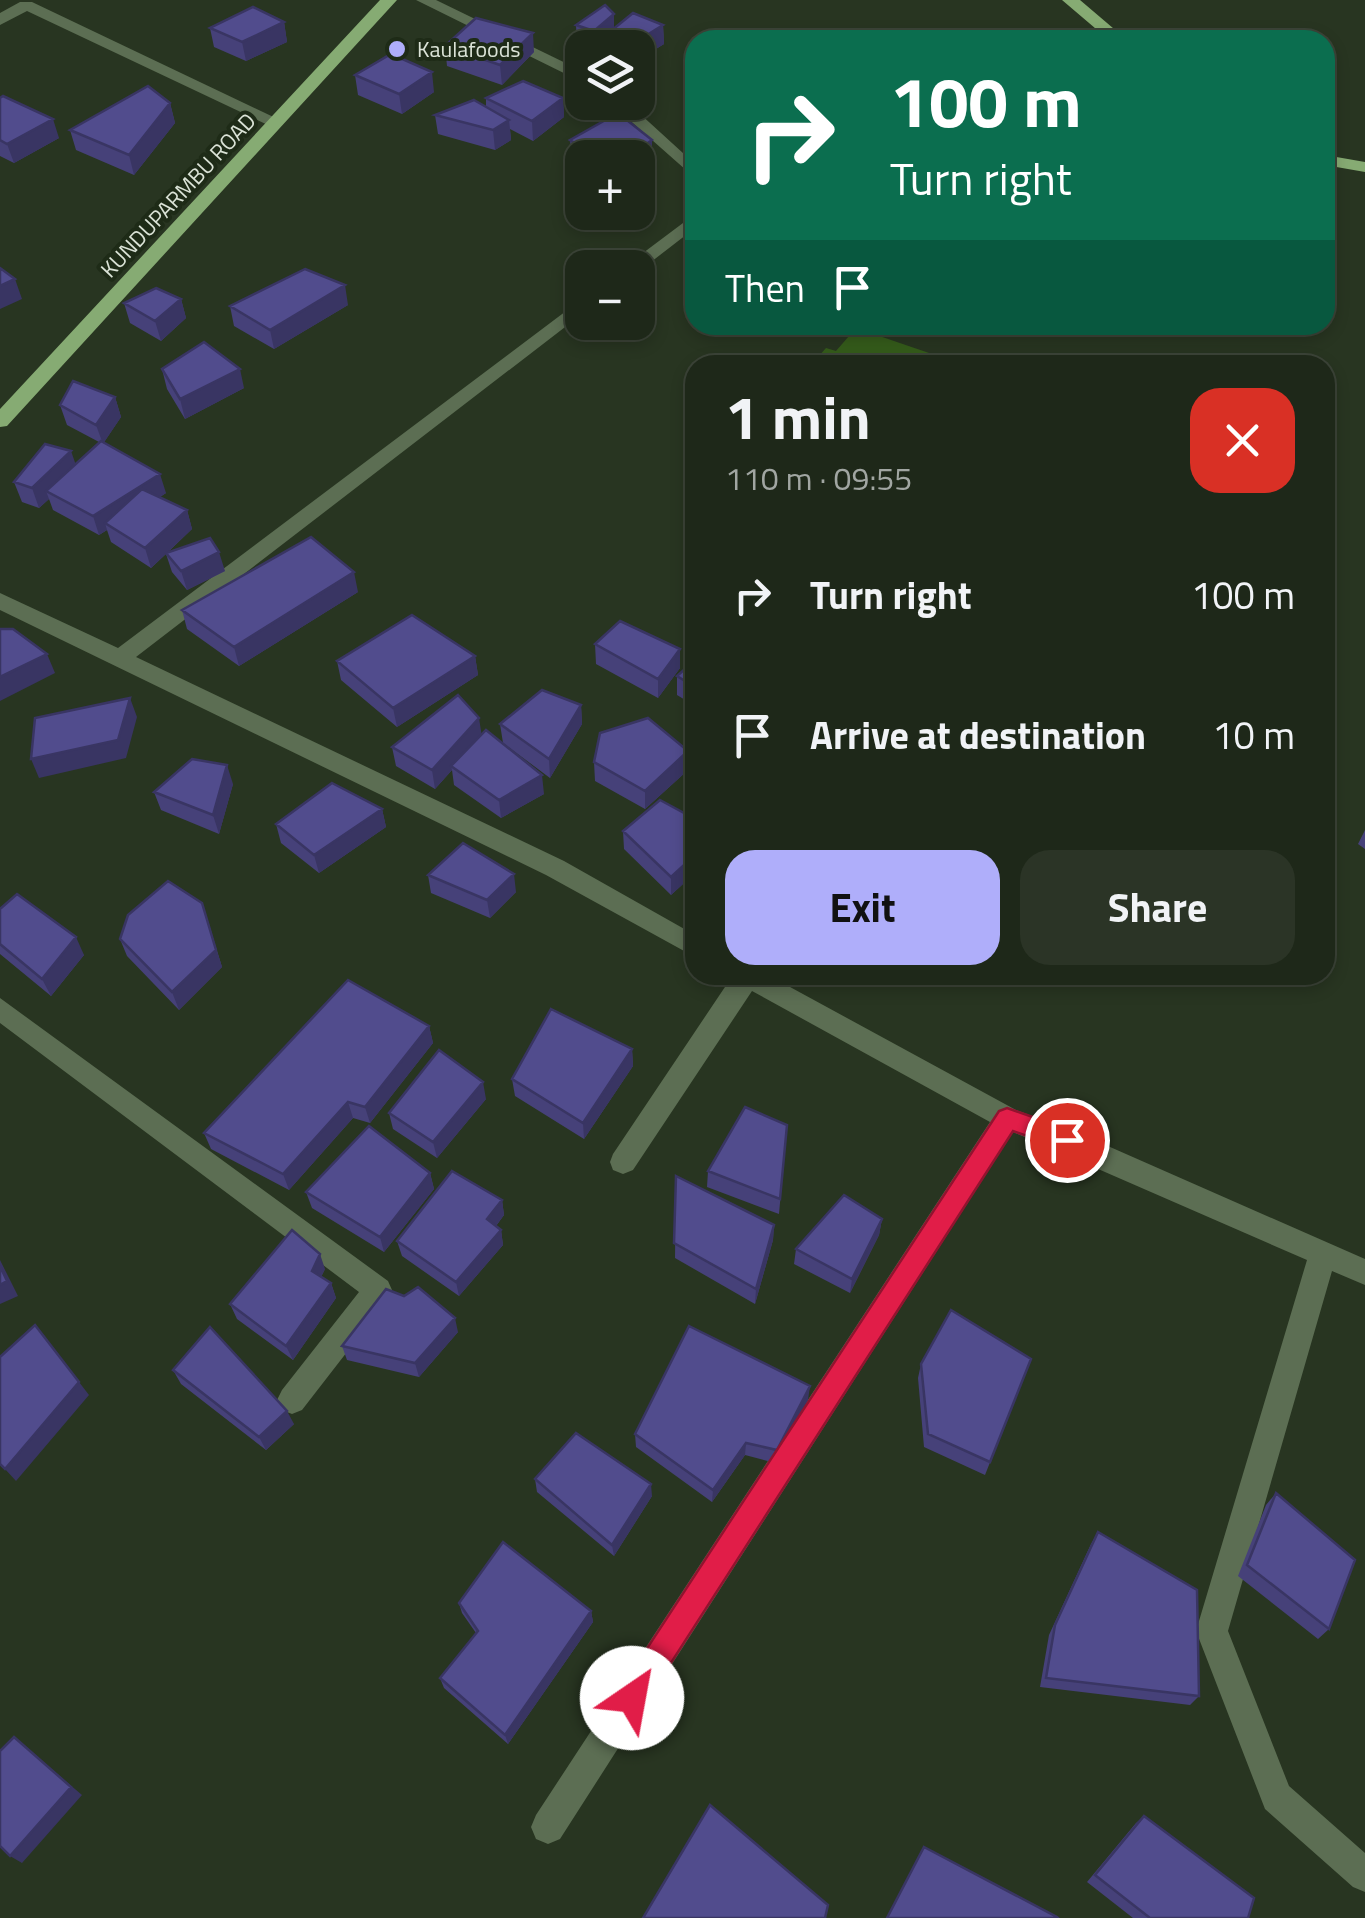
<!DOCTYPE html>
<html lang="en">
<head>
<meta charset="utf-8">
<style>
	body { margin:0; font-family:"Titillium Web",sans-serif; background:#2b3426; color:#f1f3f6; height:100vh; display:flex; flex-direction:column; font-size:38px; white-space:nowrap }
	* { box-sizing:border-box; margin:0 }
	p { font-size:32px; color:#a1a6a2 }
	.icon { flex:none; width:55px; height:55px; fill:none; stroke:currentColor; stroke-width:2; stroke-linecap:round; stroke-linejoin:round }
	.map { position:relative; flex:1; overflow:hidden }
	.drawer { position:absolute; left:685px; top:355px; width:650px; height:630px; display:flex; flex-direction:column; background:#1e2819; border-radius:30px; box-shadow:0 5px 15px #0003,0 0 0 2px #3c4438 }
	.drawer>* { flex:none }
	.hud { position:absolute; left:685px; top:30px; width:650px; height:305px; border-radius:30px; box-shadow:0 5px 15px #0003,0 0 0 2px #3c4438; background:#0b6e4f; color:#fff; overflow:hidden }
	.controls { position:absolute; left:565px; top:30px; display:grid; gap:20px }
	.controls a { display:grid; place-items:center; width:90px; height:90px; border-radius:20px; background:#1e2819; box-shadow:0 5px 15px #0003,0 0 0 2px #3c4438; font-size:50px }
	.pin { position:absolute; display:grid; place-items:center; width:85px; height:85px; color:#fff; margin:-42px; border:5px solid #fff; border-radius:50%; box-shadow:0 2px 10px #0007 }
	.me { position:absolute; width:110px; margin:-55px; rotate:33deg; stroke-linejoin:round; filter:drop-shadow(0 0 8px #0008) }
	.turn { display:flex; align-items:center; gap:35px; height:210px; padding:0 40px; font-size:45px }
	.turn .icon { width:130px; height:130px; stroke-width:2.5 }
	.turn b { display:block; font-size:70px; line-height:85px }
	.then { display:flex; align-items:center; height:95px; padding:0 40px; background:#0003; gap:20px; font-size:38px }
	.round { display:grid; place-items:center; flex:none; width:105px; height:105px; border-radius:30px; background:#2b3426 }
	.head { display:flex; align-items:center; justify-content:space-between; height:170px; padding:0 40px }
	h1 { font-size:60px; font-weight:700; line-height:75px }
	.button { display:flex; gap:20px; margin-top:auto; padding:20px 40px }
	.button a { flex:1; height:115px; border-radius:30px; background:#afaefa; color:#111; font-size:40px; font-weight:700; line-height:115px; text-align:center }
	.button a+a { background:#2b3426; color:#f1f3f6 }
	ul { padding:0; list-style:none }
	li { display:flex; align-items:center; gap:30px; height:140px; padding:0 40px }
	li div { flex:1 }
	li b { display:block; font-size:38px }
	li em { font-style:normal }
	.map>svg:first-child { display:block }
	.water { fill:#355c1b }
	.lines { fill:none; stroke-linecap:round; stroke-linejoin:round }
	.minor { fill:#5c6e53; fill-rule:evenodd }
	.major { fill:#86ab73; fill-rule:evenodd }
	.wall { fill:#464179 }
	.shaded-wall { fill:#393563 }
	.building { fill:#514c8d; stroke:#393563; stroke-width:2.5 }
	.route { fill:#e11d48; stroke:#92132f; stroke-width:2.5 }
	.poi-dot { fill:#afaefa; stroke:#1e2b17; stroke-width:4 }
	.labels { text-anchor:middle; stroke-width:8; stroke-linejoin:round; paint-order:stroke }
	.far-poi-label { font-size:22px; fill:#dbe3d7; stroke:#1e2b17; text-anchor:start }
	.far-street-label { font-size:22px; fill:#dbe3d7; stroke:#1e2b17 }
</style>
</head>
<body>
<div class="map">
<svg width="1365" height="1918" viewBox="0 0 1365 1918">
	<rect width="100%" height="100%" fill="#283521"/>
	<path class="water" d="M856,328L932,354L924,365H811L826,348L836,351Z"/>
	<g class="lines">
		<path class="minor" d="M416,0H436L582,71V82Z
			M20,2H32L284,122L270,126L27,11L0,25V13Z
			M609,102H627L695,164V178Z
			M695,214V228L638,272V268H623Z
			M582,299V314L136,657L564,861L695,935V957L546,875L0,610V593L118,648Z
			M733,975H768L1016,1110L1076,1132L1365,1259V1285L1332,1271L1228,1631L1289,1786L1365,1853V1892L1353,1887L1265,1809L1196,1631L1307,1260L1013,1132L560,1839L548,1844L536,1839L531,1827L536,1815L990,1122L752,991L633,1170L623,1174L613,1170L610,1162L613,1154Z
			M0,998L388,1281L392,1290L388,1299L302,1410L292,1414L282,1410L277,1400L282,1390L359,1292L0,1023Z"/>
		<path class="major" d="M380,0H397L7,426L0,427V409Z
			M1062,0H1080L1127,40H1109Z
			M1325,155L1365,162V172L1325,165Z"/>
	</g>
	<path class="wall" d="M614,14V29L663,25L664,44L638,60V48H607L606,41L598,48H585L577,45L576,25Z
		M284,22L287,42L246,61L214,47L210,28Z
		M445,46L534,52L502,85L447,66Z
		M355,75L434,92L402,114L358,95Z
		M0,98L59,138L14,163L0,156Z
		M486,98H563L564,117L533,141L510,129L511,140L495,150L438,134L435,115L486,107Z
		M170,103L175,123L134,175L76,150L70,130Z
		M570,140L652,160L638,170V158H582V167L572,159Z
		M181,299L186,318L161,341L130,323L124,303Z
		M348,305L274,349L234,326L230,306Z
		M162,369L244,388L185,419L167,389Z
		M115,397L121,417L104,442L166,493L160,497L187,510L192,529L168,552L225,571L187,590L172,572L166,554L151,568L111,542L107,530L99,535L53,510L49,499L39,508L22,502L14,482L75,464L99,442L67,425L60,405Z
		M358,592L239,666L187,629L182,610Z
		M595,644L680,668L658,698L596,664Z
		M475,656L478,675L397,727L341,680L337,661Z
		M695,660V706L677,695V676Z
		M581,705L582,724L550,778L503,743L500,724Z
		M481,734L544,794L501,818L454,785L452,770L435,789L396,766L392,747Z
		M688,751V770L645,809L595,781L594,762Z
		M233,784L219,834L161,810L154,792Z
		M382,809L386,827L319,873L281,843L276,824Z
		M695,819V873L671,895L624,849L623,831Z
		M1365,830V849L1358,844Z
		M428,875L516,892L490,918L431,893Z
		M0,909L84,955L51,996L0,954Z
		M208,921L222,967L179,1010L127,956L120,939Z
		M429,1026L433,1043L370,1123L353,1118L289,1190L211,1149L204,1133Z
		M632,1049L633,1066L584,1139L515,1096L512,1079Z
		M486,1099L437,1158L393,1129L389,1113Z
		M787,1125L779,1214L707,1187L708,1171Z
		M430,1173L434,1189L384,1252L312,1208L306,1192Z
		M676,1176L774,1225L773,1240L755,1304L675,1258Z
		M502,1200L504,1215L496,1226L501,1230L503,1245L459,1296L402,1256L397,1241Z
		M882,1219L879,1235L850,1293L794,1264L796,1249Z
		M325,1269L321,1277L331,1283L336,1298L293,1360L237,1319L230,1304Z
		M458,1332L419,1377L347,1360L342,1346Z
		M1031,1359L985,1475L924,1447L918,1378L921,1364Z
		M173,1370L294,1424L266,1450L181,1384Z
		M808,1400L775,1463L745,1455L712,1502L636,1447L635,1434Z
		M535,1479L652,1496L614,1556L537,1492Z
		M1276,1493L1329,1629L1318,1639L1238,1576L1266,1505Z
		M1098,1532L1199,1696L1190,1705L1040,1687L1049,1635L1091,1544Z
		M459,1603L591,1611L593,1622L508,1744L444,1688L440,1678L476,1633L462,1613Z
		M1144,1816L1248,1918H1133L1087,1882L1136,1823Z"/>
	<path class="shaded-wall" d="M614,14V34L606,35V41L598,48H594V31Z
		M284,22L287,42L246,61L242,42Z
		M663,25L664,44L638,60V48H626Z
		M533,33L534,52L502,85L500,65Z
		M432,72L434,92L402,114L399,94Z
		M563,98L564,117L533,141L532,121Z
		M170,103L175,123L134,175L129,155Z
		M53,119L59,138L14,163L7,144Z
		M509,120L511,140L495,150L493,130Z
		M652,140V160L638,170V158H627Z
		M15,279L22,299L0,309V286Z
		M345,285L348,305L274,349L270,330Z
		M181,299L186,318L161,341L155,321Z
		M240,369L244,388L185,419L180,399Z
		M115,397L121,417L103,444L96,425Z
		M71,451L78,471L46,491L49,499L39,508L32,488Z
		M160,474L166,493L112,527L105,523L107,530L99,535L93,516Z
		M187,510L192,529L151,568L145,548Z
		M219,552L225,571L187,590L181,571Z
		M354,572L358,592L239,666L234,647Z
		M680,649V668L658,698V679Z
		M47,654L55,673L0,701V677Z
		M475,656L478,675L397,727L393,708Z
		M130,698L137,717L126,758L39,778L31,759Z
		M581,705L582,724L550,778L549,759Z
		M479,718L482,737L451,766L452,770L435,789L432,770Z
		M688,751V770L645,809V791Z
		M227,765L233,784L219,834L213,815Z
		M542,775L544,794L501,818L499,800Z
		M382,809L386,827L319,873L314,855Z
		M695,855V873L671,895V877Z
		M514,874L516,892L490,918L487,900Z
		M202,903L222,967L179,1010L172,992Z
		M76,937L84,955L51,996L42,979Z
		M429,1026L433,1043L370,1123L365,1107Z
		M632,1049L633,1066L584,1139L583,1123Z
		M483,1082L486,1099L437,1158L433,1142Z
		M348,1102L353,1118L289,1190L283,1174Z
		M430,1173L434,1189L384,1252L380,1237Z
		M502,1200L504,1215L490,1234L487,1219Z
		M882,1219L879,1235L850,1293L852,1279Z
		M774,1225L773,1240L755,1304L756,1289Z
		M501,1230L503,1245L459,1296L456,1282Z
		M320,1254L325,1269L317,1285L312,1271Z
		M0,1260L18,1296L0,1304Z
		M331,1283L336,1298L293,1360L286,1346Z
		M455,1318L458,1332L419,1377L415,1363Z
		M79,1382L89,1395L16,1481L5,1469Z
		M810,1386L808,1400L775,1463L777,1450Z
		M287,1411L294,1424L266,1450L259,1437Z
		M746,1443L745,1455L712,1502L713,1490Z
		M651,1484L652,1496L614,1556L612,1545Z
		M591,1611L593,1622L508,1744L505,1735Z
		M14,1737L82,1795L22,1863L10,1856Z"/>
	<path class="building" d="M605,5L614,14L594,31L576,25Z
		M253,7L284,22L242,42L210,28Z
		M633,13L663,25L626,48H623L606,35Z
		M476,18L533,33L500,65L445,46Z
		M391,54L432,72L399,94L355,75Z
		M523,81L563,98L532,121L486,98Z
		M148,86L170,103L129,155L70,130Z
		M3,96L53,119L7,144L0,140V98Z
		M474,100L509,120L493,130L435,115Z
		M618,113L652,140L627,158H598L570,140Z
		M0,268L15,279L0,286Z
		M305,269L345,285L270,330L230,306Z
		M156,288L181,299L155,321L124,303Z
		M204,342L240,369L180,399L162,369Z
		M73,381L115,397L96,425L60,405Z
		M101,441L160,474L93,516L46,491Z
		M45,444L71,451L32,488L14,482Z
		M142,489L187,510L145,548L105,523Z
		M311,537L354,572L234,647L182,610Z
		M210,538L219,552L181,571L166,553Z
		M412,615L475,656L393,708L337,661Z
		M620,621L680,649L658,679L595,644Z
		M0,629H13L47,654L0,677Z
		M695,660V687L677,676Z
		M542,690L581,705L549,759L500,724Z
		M458,695L479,718L432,770L392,747Z
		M130,698L118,740L31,759L35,718Z
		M648,718L688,751L645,791L594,762L600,733Z
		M486,730L542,775L499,800L451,766Z
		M192,759L227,765L213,815L154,792Z
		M332,783L382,809L314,855L276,824Z
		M660,800L695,819V855L671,877L623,831Z
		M463,843L514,874L487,900L428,875Z
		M168,881L202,903L216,950L172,992L120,939L128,915Z
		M17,894L76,937L42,979L0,944V909Z
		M348,980L429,1026L365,1107L348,1102L283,1174L204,1133Z
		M551,1009L632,1049L583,1123L512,1079Z
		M439,1050L483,1082L433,1142L389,1113Z
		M745,1107L787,1125L780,1199L708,1171Z
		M369,1126L430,1173L380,1237L306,1192Z
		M452,1171L502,1200L487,1219L501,1230L456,1282L397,1241Z
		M676,1176L774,1225L756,1289L674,1243Z
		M844,1195L882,1219L852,1279L796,1249Z
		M292,1230L320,1254L312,1271L331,1283L286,1346L230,1304Z
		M0,1266L7,1281L0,1285Z
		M418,1287L455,1318L415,1363L342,1346L386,1289L404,1296Z
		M951,1310L1031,1359L990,1462L928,1434L921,1364Z
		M35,1325L79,1382L5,1469L0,1464V1357Z
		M689,1326L810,1386L777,1450L746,1443L713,1490L635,1434Z
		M210,1327L287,1411L259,1437L173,1370Z
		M576,1433L651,1484L612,1545L535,1479Z
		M1276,1493L1355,1560L1329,1629L1247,1565Z
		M1098,1532L1197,1590L1199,1696L1046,1678L1055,1625Z
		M503,1542L591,1611L505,1735L440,1678L478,1631L459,1603Z
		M14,1737L71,1787L10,1856L0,1846V1751Z
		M710,1805L828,1905L825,1918H643Z
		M1144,1816L1254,1898L1248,1918H1150L1095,1875Z
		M924,1847L1057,1917L1058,1918H887Z"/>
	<path class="route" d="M1007,1108L1076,1132L1079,1140L1076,1147L1067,1150L1013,1131L642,1708L632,1713L621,1708L617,1698L621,1688L999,1111Z"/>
	<circle class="poi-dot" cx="397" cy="49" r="10"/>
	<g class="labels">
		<g class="far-poi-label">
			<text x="417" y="57">Kaulafoods</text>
		</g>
		<g class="far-street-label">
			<text transform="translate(178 195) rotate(-47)" y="8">KUNDUPARMBU ROAD</text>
		</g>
	</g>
</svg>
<div class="controls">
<a><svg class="icon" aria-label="layers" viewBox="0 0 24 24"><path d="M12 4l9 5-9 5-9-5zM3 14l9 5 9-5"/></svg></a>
<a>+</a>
<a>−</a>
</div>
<div class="pin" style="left:1067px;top:1140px;background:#d93025"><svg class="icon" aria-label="arrive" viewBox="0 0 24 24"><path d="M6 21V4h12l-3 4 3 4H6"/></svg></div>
<svg class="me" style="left:632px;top:1698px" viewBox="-20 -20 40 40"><circle r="19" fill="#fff"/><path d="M0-13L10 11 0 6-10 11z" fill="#e11d48"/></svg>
<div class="hud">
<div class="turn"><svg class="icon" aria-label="right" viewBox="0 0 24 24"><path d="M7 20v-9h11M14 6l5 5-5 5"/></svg><div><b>100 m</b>Turn right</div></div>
<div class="then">Then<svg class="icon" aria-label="arrive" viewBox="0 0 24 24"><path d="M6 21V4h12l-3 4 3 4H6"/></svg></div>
</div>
<section class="drawer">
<div class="head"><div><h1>1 min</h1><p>110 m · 09:55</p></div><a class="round" style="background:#d93025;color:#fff"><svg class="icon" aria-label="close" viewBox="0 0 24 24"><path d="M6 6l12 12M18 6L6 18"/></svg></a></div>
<ul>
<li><svg class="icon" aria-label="right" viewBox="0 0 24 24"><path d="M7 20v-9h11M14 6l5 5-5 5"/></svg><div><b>Turn right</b></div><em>100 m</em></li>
<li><svg class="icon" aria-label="arrive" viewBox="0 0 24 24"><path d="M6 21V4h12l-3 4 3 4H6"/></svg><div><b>Arrive at destination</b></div><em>10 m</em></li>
</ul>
<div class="button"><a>Exit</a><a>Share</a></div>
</section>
</div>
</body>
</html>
